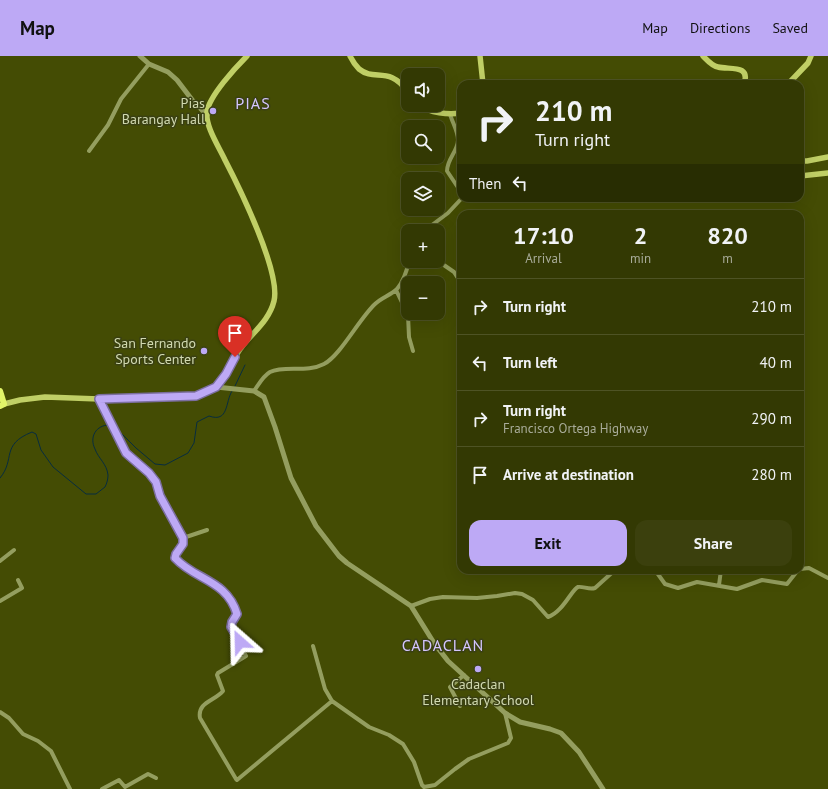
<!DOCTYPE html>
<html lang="en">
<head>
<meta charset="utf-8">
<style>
	body { margin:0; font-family:"PT Sans",sans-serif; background:#3b400d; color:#f1f3f6; height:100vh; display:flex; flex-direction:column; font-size:15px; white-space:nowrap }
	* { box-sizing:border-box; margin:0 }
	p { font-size:13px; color:#a9ac9a }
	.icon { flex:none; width:22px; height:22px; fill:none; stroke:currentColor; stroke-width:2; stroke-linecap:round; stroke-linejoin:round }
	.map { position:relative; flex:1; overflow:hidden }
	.drawer { position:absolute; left:457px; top:154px; width:347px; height:364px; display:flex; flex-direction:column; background:#333903; border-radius:12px; box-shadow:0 4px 16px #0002,0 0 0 1px #4e5325 }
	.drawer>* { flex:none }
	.banner { position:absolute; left:457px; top:24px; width:347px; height:122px; border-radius:12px; box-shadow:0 4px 16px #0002,0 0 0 1px #4e5325; background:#333903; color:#f1f3f6; overflow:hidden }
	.tools { position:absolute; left:401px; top:12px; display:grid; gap:8px }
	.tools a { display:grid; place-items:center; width:44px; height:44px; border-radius:8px; background:#333903; box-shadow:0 4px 16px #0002,0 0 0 1px #4e5325; font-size:20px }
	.pin { position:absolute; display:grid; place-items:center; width:34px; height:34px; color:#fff; margin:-41px -17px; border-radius:50% 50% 50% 0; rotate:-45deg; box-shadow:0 0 4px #0007 }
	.pin .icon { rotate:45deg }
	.me { position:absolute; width:44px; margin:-22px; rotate:335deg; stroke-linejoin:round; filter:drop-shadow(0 0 3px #0008) }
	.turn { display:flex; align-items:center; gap:14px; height:84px; padding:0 12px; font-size:18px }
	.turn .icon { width:52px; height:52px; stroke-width:2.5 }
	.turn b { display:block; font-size:28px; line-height:34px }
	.then { display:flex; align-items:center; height:38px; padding:0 12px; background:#0003; gap:8px; font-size:15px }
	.eta { display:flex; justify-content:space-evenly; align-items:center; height:68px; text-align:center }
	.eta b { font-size:24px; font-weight:800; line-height:28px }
	.cta { display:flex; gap:8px; margin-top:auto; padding:8px 12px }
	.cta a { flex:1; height:46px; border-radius:12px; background:#bda9f5; color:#111; font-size:16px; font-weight:800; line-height:46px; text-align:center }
	.cta a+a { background:#3b400d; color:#f1f3f6 }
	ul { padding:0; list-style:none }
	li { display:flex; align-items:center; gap:12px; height:56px; padding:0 12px; border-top:1px solid #4e5325 }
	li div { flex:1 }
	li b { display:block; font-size:15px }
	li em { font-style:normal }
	header { display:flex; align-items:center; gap:24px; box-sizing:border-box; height:56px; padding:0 20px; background:#bda9f5; color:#111 }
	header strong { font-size:19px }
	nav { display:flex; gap:22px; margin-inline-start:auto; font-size:14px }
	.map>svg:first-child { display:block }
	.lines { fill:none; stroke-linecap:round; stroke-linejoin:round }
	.stream { stroke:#072c3f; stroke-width:1 }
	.minor { stroke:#949e5f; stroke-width:4 }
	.tertiary { stroke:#949e5f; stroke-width:5 }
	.secondary { stroke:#c0cf66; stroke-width:5.5 }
	.primary { stroke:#e2f569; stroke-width:6 }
	.route-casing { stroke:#7b6e9f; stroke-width:10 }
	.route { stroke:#bda9f5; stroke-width:7 }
	.poi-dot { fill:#bda9f5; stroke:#3a4013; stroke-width:1.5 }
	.labels { text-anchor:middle; stroke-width:3; stroke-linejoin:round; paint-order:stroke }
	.poi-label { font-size:14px; fill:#d1d9b0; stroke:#3a4013; text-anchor:end }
	.quarter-label { font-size:16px; letter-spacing:1px; fill:#d4c5ff; stroke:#3a4013 }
</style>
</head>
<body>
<header>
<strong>Map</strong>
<nav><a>Map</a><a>Directions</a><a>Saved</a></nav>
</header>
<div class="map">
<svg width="828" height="733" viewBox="0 0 828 733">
	<rect width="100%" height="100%" fill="#444c04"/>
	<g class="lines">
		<path class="stream" d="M235,330L245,309
			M116,372L136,392L155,408L165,409L188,397L194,387L197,366L209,360C229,367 225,346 232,335
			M0,422C16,403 0,389 32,376L36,378L41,394L53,411L86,438H96L105,431C107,427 108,423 108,419C107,408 98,402 95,393C89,381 96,369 109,369"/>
		<path class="minor" d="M450,58C452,66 458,75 458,84C458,95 447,103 447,115L461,136
			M89,95L108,69L121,43L149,8
			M424,175L448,157L462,142
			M438,205L454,216L461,227
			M396,234L408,259L409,281L413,295
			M254,335C259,328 263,320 270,316C284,309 307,317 324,308C340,300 359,263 375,248C381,242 391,239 397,233C403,226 407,214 409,205
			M99,343L126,397L149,417L156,426L160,440L183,482V488L176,498L175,502C194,524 226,523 237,558L232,566L231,571L246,600L218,617L217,619L223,635C215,645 197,646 200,662L236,723L237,724L332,645
			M183,482L207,474
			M0,505L14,494
			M800,513L809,512L828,522
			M655,514L665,528L678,532L697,526L737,533L762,524L787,528L798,514
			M719,529L721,514
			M0,545L22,532L18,524
			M411,550L430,543L443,541L477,542L497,540L515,537L522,538L533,544L548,561C563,556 572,533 578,531C583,530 589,534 595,532L615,514
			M313,590L325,633L332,645L369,671L389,679L403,688L414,706L422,729L424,731L435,729L455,713L469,703L508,687L511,682L505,657
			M460,650L450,631L464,619
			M0,656L9,662L23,678L38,685L51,695L70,733
			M102,733L119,724L125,731L148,718L156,722"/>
		<path class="tertiary" d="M140,0L149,8L168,16L177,24L193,45L207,59
			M216,331L254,335L264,341L275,371L291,422L316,470L339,500L347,507L411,550L434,587L448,605L505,657L520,666L550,673L561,677L579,696L603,733"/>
		<path class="secondary" d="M350,0C352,4 355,9 359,13C375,26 389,9 408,36
			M480,0L483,28
			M703,0C707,4 712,10 718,11C729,14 751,8 744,28
			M788,28L808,7L811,0
			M419,49C430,57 448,59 461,57
			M800,105H807L828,101
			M800,120L828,117
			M4,348L20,344L45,341L99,343L196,341C223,332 226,313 241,292C253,276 269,265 274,245C281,216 239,131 225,104C219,91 205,70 207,56C209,40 236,11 247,0"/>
		<path class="primary" d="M0,335L4,348L0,350"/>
	</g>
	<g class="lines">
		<g class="route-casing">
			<path id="route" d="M235,301L226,318L216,331L196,340L99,343L126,397L149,417L156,426L160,440L183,482V488L176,498L175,502C195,524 227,524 237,558L232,566L231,571L240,586"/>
		</g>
		<use href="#route" class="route"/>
	</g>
	<g class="poi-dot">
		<circle cx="213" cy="55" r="4"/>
		<circle cx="204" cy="295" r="4"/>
		<circle cx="478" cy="613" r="4"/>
	</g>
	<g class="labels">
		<g class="poi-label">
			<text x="205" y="52">Pias<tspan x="205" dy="16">Barangay Hall</tspan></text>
			<text x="196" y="292">San Fernando<tspan x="196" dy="16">Sports Center</tspan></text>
			<text x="478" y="633" text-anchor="middle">Cadaclan<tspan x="478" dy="16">Elementary School</tspan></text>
		</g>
		<g class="quarter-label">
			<text x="253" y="53">PIAS</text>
			<text x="443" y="595">CADACLAN</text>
		</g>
	</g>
</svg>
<div class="tools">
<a><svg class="icon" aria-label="sound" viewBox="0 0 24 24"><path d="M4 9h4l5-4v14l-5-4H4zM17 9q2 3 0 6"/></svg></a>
<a><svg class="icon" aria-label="search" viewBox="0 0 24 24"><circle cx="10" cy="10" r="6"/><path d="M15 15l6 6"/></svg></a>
<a><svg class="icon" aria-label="layers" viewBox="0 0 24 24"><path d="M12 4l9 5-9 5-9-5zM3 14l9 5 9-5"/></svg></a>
<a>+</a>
<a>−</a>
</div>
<div class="pin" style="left:235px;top:301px;background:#d93025"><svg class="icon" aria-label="arrive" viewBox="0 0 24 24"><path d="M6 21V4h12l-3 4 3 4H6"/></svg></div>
<svg class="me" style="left:240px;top:586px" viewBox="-20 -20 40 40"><path d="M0-17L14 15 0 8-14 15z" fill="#bda9f5" stroke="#fff" stroke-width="4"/></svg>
<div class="banner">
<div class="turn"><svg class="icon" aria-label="right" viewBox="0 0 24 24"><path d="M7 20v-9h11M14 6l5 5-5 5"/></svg><div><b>210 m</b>Turn right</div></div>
<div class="then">Then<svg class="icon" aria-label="left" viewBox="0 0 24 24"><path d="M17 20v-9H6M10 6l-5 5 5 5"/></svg></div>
</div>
<section class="drawer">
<div class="eta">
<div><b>17:10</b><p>Arrival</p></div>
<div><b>2</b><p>min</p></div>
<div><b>820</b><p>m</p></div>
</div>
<ul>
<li><svg class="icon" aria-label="right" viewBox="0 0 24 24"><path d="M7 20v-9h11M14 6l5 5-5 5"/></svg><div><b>Turn right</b></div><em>210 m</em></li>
<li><svg class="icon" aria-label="left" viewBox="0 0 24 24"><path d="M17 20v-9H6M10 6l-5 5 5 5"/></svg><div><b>Turn left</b></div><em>40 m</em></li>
<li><svg class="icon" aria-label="right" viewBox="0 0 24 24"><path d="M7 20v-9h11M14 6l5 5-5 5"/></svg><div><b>Turn right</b><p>Francisco Ortega Highway</p></div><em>290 m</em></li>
<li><svg class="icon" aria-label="arrive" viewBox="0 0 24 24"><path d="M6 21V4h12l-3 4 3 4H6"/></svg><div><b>Arrive at destination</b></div><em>280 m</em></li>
</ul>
<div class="cta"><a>Exit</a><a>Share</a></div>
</section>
</div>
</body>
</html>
